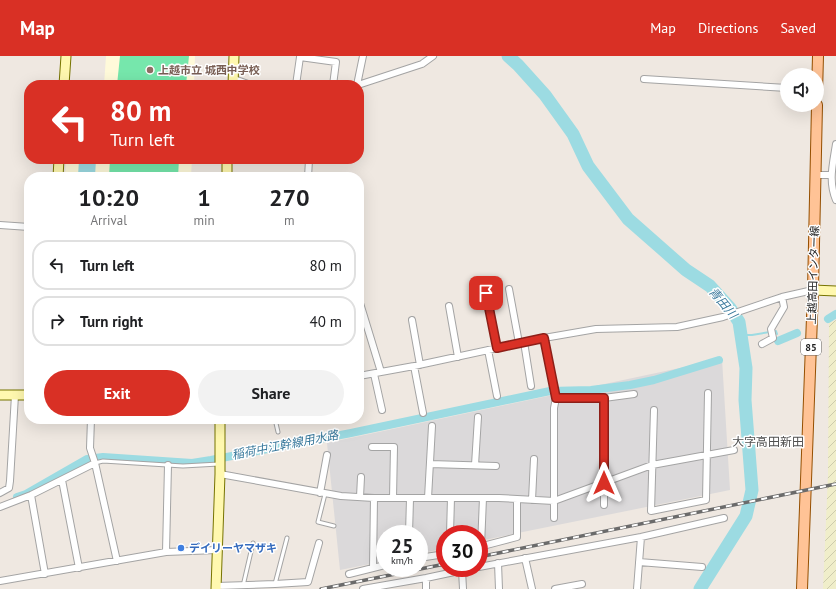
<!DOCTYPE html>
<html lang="en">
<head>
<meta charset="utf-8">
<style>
	body { margin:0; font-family:"PT Sans","Noto Sans JP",sans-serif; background:#f2f2f2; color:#202124; height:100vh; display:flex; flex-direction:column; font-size:15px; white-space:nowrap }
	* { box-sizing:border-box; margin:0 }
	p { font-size:13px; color:#757577 }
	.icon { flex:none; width:22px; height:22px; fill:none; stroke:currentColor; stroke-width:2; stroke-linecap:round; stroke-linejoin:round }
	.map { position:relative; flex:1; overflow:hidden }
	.side { position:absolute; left:24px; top:116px; width:340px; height:252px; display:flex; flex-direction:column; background:#fff; border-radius:16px; box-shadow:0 4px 16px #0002 }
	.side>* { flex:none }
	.hud { position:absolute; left:24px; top:24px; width:340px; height:84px; border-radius:16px; box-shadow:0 4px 16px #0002; background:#d93025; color:#fff; overflow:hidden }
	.controls { position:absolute; left:780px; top:12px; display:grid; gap:8px }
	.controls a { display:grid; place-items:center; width:44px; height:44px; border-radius:50%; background:#fff; box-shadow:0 4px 16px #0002; font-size:20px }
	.speed { position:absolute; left:376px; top:469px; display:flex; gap:8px; font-size:20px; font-weight:700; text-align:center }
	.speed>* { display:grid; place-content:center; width:52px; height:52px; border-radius:50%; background:#fff; box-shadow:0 4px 16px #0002; line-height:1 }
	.speed small { font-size:10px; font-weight:400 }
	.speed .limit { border:6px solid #d22; background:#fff; color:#111 }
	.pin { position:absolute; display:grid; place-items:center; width:34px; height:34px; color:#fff; margin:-17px; border-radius:8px; box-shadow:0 2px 6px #0006 }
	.me { position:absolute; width:44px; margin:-22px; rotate:0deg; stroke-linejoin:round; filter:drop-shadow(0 0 3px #0008) }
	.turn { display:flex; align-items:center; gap:14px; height:84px; padding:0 20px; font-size:18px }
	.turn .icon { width:52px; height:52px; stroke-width:2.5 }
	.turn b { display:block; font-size:28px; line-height:34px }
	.eta { display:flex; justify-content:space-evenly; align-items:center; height:68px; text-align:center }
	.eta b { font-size:24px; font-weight:700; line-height:28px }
	.primary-button { display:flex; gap:8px; margin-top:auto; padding:8px 20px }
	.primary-button a { flex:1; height:46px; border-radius:24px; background:#d93025; color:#fff; font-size:16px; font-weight:700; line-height:46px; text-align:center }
	.primary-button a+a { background:#f2f2f2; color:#202124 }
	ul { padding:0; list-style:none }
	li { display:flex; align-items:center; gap:12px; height:50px; margin:0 8px 6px; padding:0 12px; border:2px solid #e0e0e0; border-radius:16px }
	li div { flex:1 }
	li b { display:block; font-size:15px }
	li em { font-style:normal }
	header { display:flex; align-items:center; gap:24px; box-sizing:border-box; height:56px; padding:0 20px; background:#d93025; color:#fff }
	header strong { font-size:19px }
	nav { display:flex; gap:22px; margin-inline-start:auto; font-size:14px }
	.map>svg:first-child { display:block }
	.residential { fill:#dbd9da }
	.education { fill:#fffada }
	.farmland { fill:url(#farmland-furrows) }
	.pitch { fill:#76e7ac }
	.water { fill:#9cdbe2 }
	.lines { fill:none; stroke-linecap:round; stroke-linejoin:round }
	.stream { stroke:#9cdbe2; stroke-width:2 }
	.canal { stroke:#9cdbe2; stroke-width:8 }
	.river { stroke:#9cdbe2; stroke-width:13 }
	.lane-casing { stroke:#a4a4a4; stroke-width:5 }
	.street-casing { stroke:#a4a4a4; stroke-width:8 }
	.secondary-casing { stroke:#777400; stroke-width:11 }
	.primary-casing { stroke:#954f00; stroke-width:12 }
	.lane { stroke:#fff; stroke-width:3 }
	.street { stroke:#fff; stroke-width:6 }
	.secondary { stroke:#fff8af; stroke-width:9 }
	.primary { stroke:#ffc396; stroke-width:10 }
	.rail-casing { stroke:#6b6b6b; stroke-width:3.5 }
	.rail { stroke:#fff; stroke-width:2; stroke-dasharray:6; stroke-linecap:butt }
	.route-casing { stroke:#8d1f18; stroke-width:10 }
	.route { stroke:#d93025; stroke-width:7 }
	.education-dot { fill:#8d6e63; stroke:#fff; stroke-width:1.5 }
	.shop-dot { fill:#3f7fe0; stroke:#fff; stroke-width:1.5 }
	.labels { text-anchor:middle; stroke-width:3; stroke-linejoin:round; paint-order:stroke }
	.shield { fill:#fff; stroke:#616161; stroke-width:1 }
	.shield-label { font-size:10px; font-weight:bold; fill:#1d1d1d }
	.education-label { font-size:11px; font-weight:bold; fill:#785e54; stroke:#fff; text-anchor:start }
	.street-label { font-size:11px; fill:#1d1d1d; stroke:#fff }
	.shop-label { font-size:11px; font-weight:bold; fill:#366cbe; stroke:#fff; text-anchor:start }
	.water-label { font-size:12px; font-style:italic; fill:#39799c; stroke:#fff }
	.neighbourhood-label { font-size:12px; fill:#505050; stroke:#fff }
</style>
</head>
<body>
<header>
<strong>Map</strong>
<nav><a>Map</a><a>Directions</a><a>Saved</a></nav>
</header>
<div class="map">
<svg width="836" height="533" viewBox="0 0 836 533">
	<defs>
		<pattern id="farmland-furrows" width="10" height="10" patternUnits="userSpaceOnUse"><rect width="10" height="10" fill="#f0eeca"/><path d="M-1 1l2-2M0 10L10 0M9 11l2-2" fill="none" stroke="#cdccad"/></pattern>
	</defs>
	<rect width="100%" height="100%" fill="#efe8e1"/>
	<path class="residential" d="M722,303L730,434L479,485V478H445V492L419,498V478H385V505L340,514L327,387Z"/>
	<path class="education" d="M106,0H195L194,29H104Z
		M66,103H192L191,121H65Z"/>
	<path class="farmland" d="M836,264V533H823L828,419L829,267Z"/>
	<path class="pitch" d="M120,0H189L186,29H117Z
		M110,103H179L178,121H109Z"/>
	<path class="water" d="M79,103H96L95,121H78Z"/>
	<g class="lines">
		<path class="stream" d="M741,279H752L776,275L777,278
			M777,283L778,285"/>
		<path class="canal" d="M828,263L836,258
			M778,285L797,277
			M17,441L26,438L87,403L103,401L192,407L211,404L351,377L550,335L591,334L630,329L654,324L719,304"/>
		<path class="river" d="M508,0L518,9L545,39L573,78L588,110L628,163L686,214L710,230L730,252L739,266L746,312L745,344L752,434L746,460L700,533"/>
		<g class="lane-casing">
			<path id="lane" d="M275,363L278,376
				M340,363L342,365
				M95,407L103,405L183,410L219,408
				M325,438L318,466L334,470
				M275,528L287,482
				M243,530L253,487"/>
		</g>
		<g class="street-casing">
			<path id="street" d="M234,23L251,29
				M644,23L787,32
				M296,29L300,1L336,6L333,29
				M357,29L363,0
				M358,29L422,8L433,0
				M836,88C833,108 828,125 836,144
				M299,103L309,104L308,121
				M815,119H831
				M0,169L29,171
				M509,233L519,287
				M487,237L497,292
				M359,244L381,316
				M449,250L458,301
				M412,264L420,309
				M544,282L596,273L677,271L723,261L782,241L813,234
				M524,286L531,330
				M762,288L773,282L771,273L784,251L782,241
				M488,294L497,340
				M414,310L423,357
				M374,318L382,354
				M359,320L414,310L544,282L556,342
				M604,342L634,338
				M654,354L651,455L706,444L708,337
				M91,363L90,392L95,407L117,505
				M372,391H394L393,442
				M430,408L496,410
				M475,409L478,361
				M220,418L341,440L374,442H499L554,445L652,409L734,394
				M62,424L79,512
				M0,437L9,432L10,425L15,339
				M320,437L327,399
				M31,439L45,518
				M360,441L361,421
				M428,442L432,370
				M532,444L534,403
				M0,451L31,439L95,407
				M554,462V352L556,342H604V449
				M409,478L410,443
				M450,478L451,442
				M481,490L483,442
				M479,491L517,481V443
				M166,496L168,409
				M419,502L445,498
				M525,502L532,533
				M639,506L702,511
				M498,507L499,533
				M479,511L641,481L724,462
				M373,512L385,509
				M462,514L463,533
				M349,518L373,512L374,442
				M426,522V533
				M0,525L166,496L217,494
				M216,530L275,528L308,526L319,487
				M363,533L426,522L473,512
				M555,533L582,528
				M637,533L641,481"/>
		</g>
		<g class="secondary-casing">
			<path id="secondary" d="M64,29L66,0
				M233,29L234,0
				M58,121L59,103
				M227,121V103
				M813,234L836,235
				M0,339H29
				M216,533L220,418V363"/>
		</g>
		<g class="primary-casing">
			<path id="primary" d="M817,37L818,0
				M802,533L813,234L817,49"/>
		</g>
		<use href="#lane" class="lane"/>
		<use href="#street" class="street"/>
		<use href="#secondary" class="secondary"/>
		<use href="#primary" class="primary"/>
		<g class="rail-casing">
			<path id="rail" d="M479,501L836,428
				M321,533L445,508"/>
		</g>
		<use href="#rail" class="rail"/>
	</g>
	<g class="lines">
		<g class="route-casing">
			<path id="route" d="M486,237L497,292L544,282L556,342H604V427"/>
		</g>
		<use href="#route" class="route"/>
	</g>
	<circle class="education-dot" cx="150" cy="14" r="4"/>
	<circle class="shop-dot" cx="181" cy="492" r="4"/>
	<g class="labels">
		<rect class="shield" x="801" y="283" width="20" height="16" rx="3"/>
		<g class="shield-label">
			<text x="811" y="295">85</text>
		</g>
		<g class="education-label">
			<text x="158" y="18">上越市立 城西中学校</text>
		</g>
		<g class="street-label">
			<text transform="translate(813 219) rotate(-88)" y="4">上越高田インター線</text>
		</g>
		<g class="shop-label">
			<text x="189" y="496">デイリーヤマザキ</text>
		</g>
		<g class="water-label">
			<text transform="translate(723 247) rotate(50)" y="4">青田川</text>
			<text transform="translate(285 389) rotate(-11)" y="4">稲荷中江幹線用水路</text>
		</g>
		<g class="neighbourhood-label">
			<text x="768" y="390">大字高田新田</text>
		</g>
	</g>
</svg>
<div class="controls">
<a><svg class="icon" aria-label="sound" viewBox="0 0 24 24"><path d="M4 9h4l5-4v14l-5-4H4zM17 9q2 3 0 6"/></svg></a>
</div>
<div class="speed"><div>25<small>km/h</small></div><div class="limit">30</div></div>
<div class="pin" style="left:486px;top:237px;background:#d93025"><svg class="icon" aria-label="arrive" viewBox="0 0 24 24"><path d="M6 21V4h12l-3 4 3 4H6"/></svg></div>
<svg class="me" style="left:604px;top:427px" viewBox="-20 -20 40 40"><path d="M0-17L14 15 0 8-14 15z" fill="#d93025" stroke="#fff" stroke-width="4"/></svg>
<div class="hud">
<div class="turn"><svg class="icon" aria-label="left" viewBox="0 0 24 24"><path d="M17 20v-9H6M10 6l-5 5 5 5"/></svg><div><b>80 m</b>Turn left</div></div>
</div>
<section class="side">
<div class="eta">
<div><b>10:20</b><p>Arrival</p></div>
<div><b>1</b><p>min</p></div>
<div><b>270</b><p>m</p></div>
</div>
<ul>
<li><svg class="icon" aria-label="left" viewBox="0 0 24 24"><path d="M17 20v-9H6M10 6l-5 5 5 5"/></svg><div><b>Turn left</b></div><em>80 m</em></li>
<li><svg class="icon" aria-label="right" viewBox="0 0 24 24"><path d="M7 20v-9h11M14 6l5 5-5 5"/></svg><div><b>Turn right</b></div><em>40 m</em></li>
</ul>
<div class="primary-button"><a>Exit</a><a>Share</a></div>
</section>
</div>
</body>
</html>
